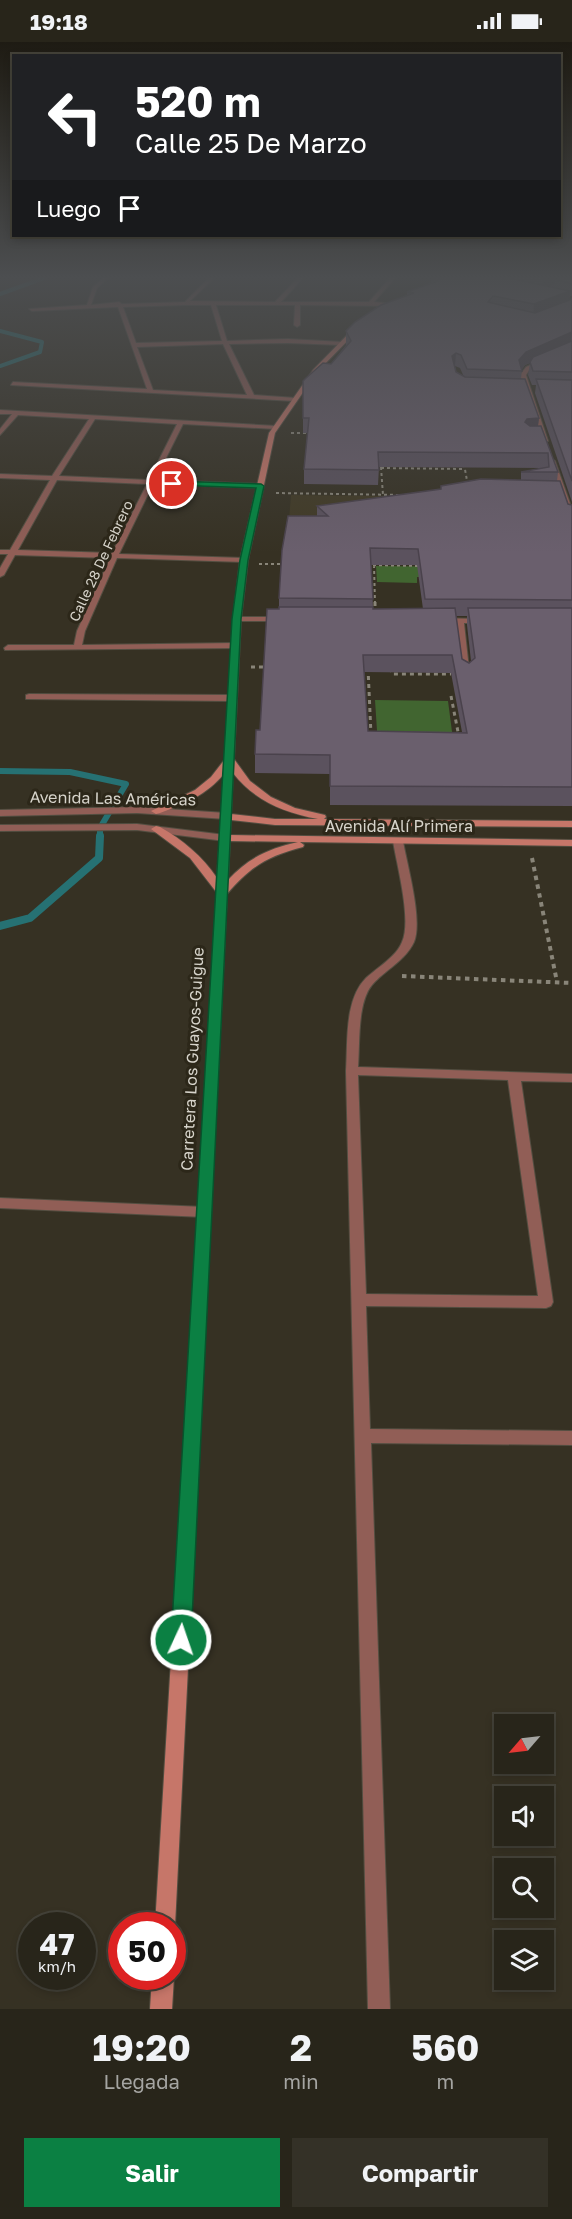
<!DOCTYPE html>
<html lang="es">
<head>
<meta charset="utf-8">
<style>
	body { margin:0; font-family:"Golos Text",sans-serif; background:#343127; color:#f1f3f6; height:100vh; display:flex; flex-direction:column; font-size:22px; white-space:nowrap }
	* { box-sizing:border-box; margin:0 }
	p { font-size:20px; color:#a5a5a2 }
	.icon { flex:none; width:33px; height:33px; fill:none; stroke:currentColor; stroke-width:2; stroke-linecap:round; stroke-linejoin:round }
	.map { position:relative; height:1967px; overflow:hidden }
	.side { display:flex; flex-direction:column; background:#28251a; flex:1 }
	.side>* { flex:none }
	.top-card { position:absolute; left:12px; top:12px; width:549px; height:183px; border-radius:0px; box-shadow:0 3px 9px #0003,0 0 0 2px #444239; background:#202124; color:#fff; overflow:hidden }
	.needle { width:39px; rotate:242deg }
	.buttons { position:absolute; left:494px; top:1672px; display:grid; gap:12px }
	.buttons a { display:grid; place-items:center; width:60px; height:60px; border-radius:0px; background:#28251a; box-shadow:0 3px 9px #0003,0 0 0 2px #444239; font-size:30px }
	.speed { position:absolute; left:18px; top:1870px; display:flex; gap:12px; font-size:30px; font-weight:700; text-align:center }
	.speed>* { display:grid; place-content:center; width:78px; height:78px; border-radius:50%; background:#28251a; box-shadow:0 3px 9px #0003,0 0 0 2px #444239; line-height:1 }
	.speed small { font-size:15px; font-weight:400 }
	.speed .limit { border:9px solid #d22; background:#fff; color:#111 }
	.pin { position:absolute; display:grid; place-items:center; width:51px; height:51px; color:#fff; margin:-26px; border:3px solid #fff; border-radius:50%; box-shadow:0 2px 6px #0007 }
	.me { position:absolute; width:66px; margin:-33px; rotate:3deg; stroke-linejoin:round; filter:drop-shadow(0 0 4px #0008) }
	.turn { display:flex; align-items:center; gap:21px; height:126px; padding:0 24px; font-size:27px }
	.turn .icon { width:78px; height:78px; stroke-width:2.5 }
	.turn b { display:block; font-size:42px; line-height:51px }
	.then { display:flex; align-items:center; height:57px; padding:0 24px; background:#0003; gap:12px; font-size:22px }
	.eta { display:flex; justify-content:space-evenly; align-items:center; height:102px; text-align:center }
	.eta b { font-size:36px; font-weight:700; line-height:42px }
	.cta { display:flex; gap:12px; margin-top:auto; padding:12px 24px }
	.cta a { flex:1; height:69px; border-radius:0px; background:#0b8043; color:#fff; font-size:24px; font-weight:700; line-height:69px; text-align:center }
	.cta a+a { background:#343127; color:#f1f3f6 }
	.status { display:flex; justify-content:space-between; align-items:center; height:42px; padding:0 30px; background:#28251a; direction:ltr }
	.status svg { height:16px; fill:currentColor }
	.map>svg:first-child { display:block }
	.built { fill:#413a25 }
	.green { fill:#416530 }
	.lines { fill:none; stroke-linecap:round; stroke-linejoin:round }
	.stream-far2 { stroke:#267173; stroke-width:4 }
	.stream-far1 { stroke:#267173; stroke-width:6 }
	.stream { stroke:#267173; stroke-width:8 }
	.minor-casing { stroke:#534e41; stroke-width:2 }
	.tertiary-casing { stroke:#534e41; stroke-width:2 }
	.secondary-casing { stroke:#534e41; stroke-width:2 }
	.path-far2 { stroke:#898579; stroke-width:2; stroke-dasharray:3 3; stroke-linecap:butt }
	.path-far1 { stroke:#898579; stroke-width:3; stroke-dasharray:4 4; stroke-linecap:butt }
	.path { stroke:#898579; stroke-width:4; stroke-dasharray:4.5 4.5; stroke-linecap:butt }
	.minor { fill:#915e56; fill-rule:evenodd }
	.tertiary { fill:#915e56; fill-rule:evenodd }
	.secondary { fill:#c67669; fill-rule:evenodd }
	.wall { fill:#5b525e; fill-rule:evenodd }
	.shaded-wall { fill:#4a424c }
	.building { fill:#6a5f6d; stroke:#4a424c; stroke-width:1.5; fill-rule:evenodd }
	.route { fill:#0b8043; stroke:#07532c; stroke-width:1.5 }
	.labels { text-anchor:middle; stroke-width:6; stroke-linejoin:round; paint-order:stroke }
	.far-street-label { font-size:14px; fill:#d7d4cb; stroke:#2c2719 }
	.street-label { font-size:16px; fill:#d7d4cb; stroke:#2c2719 }
</style>
</head>
<body>
<div class="status"><b>19:18</b><svg viewBox="0 0 49 12"><path d="M0 12V9h3v3zM5 12V6h3v6zM10 12V3h3v9zM15 12V0h3v12zM26 1h20v11H26zM47 4h2v5h-2z"/></svg></div>
<div class="map">
<svg width="572" height="1967" viewBox="0 0 572 1967">
	<rect width="100%" height="100%" fill="#363123"/>
	<path class="built" d="M291,453L468,455L288,490Z"/>
	<path class="green" d="M376,524L481,525L483,536L417,535V541L377,540Z
		M375,658L448,659L454,705L378,704Z"/>
	<g class="lines">
		<path class="stream-far2" d="M0,252L44,236
			M0,289L42,300L40,310L0,324"/>
		<path class="stream-far1" d="M0,729L70,730L126,742L100,786V795"/>
		<path class="stream" d="M0,884L30,876L99,816L100,794"/>
		<g class="minor-casing">
			<path id="minor" d="M103,236H108L97,246L91,263L119,260L122,262L185,260L209,236H214L190,259L275,260L298,236H303L281,260H369L390,236H395L374,260L396,262L393,264L300,263V283L297,285L294,283L295,263H216L227,299L288,297L343,300L341,303L288,301L229,302L254,353L296,356L294,359L11,343L13,340L147,347L118,265L32,269L29,267L87,263L93,245ZM186,263H211L222,299L136,301L123,265ZM223,302L247,353L153,348L137,305Z
				M572,305V309L530,327L526,333L548,399L543,400L520,333L526,325Z
				M0,368L277,384V386L275,387L183,382L155,438L261,442L264,444L261,446L153,442L119,512L244,516L248,518L244,520L117,516L85,589L82,603L235,601L238,602V606L5,608L4,606L8,603H74L77,589L110,516L15,513L4,533L0,535V526L8,512H0V508H10L50,438L0,436V432L52,434L89,377L18,373L0,393V387L12,372H0ZM95,377L177,382L149,438L59,434ZM57,438L147,442L112,511L18,508Z
				M552,417L555,419L572,467V479L568,477L549,419Z
				M234,575H283L287,577L283,579H234Z
				M438,576L481,577L485,579L481,581H464L470,636L463,634L456,581L438,580Z
				M29,652L232,653L236,656L232,659L26,657V653Z
				M398,796L403,799C407,823 423,878 414,900C405,919 385,928 372,943C357,961 360,1002 358,1025L572,1032V1040L521,1039L553,1260L551,1264L546,1266L366,1264L370,1387L572,1389V1403L371,1401L390,1967H368L346,1029C348,1000 344,958 366,936C378,925 396,915 402,900C412,878 397,824 393,799ZM358,1033L508,1038L538,1254L366,1252Z
				M0,1156L204,1165L209,1166L211,1170L209,1174L204,1175L0,1166Z"/>
		</g>
		<g class="tertiary-casing">
			<path id="tertiary" d="M137,765L226,771L231,774L226,777L137,771L0,774V768Z
				M137,782L225,793L230,796L225,799L137,788L0,789V783Z"/>
		</g>
		<g class="secondary-casing">
			<path id="secondary" d="M355,285L360,286L317,330L275,391L248,518L241,577L234,717L250,739L271,755L295,766L325,773L326,775L324,777L572,779V785L275,783L231,778L230,793L572,798V804L300,800L304,803L303,805C268,814 251,824 227,852L175,1884L172,1891V1884H155L217,851L190,816L151,787L156,784L160,785C183,798 202,814 217,836L224,732C206,753 185,762 160,771L156,772L151,769L195,748L211,735L225,717L233,577L240,518L269,391L313,328ZM233,731C255,759 283,770 318,777H275L231,772ZM230,799L298,800C270,806 248,816 228,838Z
				M172,1932L174,1935L172,1967H150L152,1935H172Z"/>
		</g>
		<path class="path-far2" d="M291,391H311
			M464,422L468,444
			M381,425L383,453
			M381,426L465,427
			M276,451L403,453
			M259,522H285
			M367,523L420,524
			M374,523L375,562"/>
		<path class="path-far1" d="M375,560V571
			M251,625H267
			M368,626L371,693
			M391,626L392,632H451
			M451,654L459,695"/>
		<path class="path" d="M532,816L557,940
			M402,934L572,941"/>
		<use href="#minor" class="minor"/>
		<use href="#tertiary" class="tertiary"/>
		<use href="#secondary" class="secondary"/>
	</g>
	<path class="wall" d="M436,236H572V254H570L569,258L572,257V460L535,351L536,343H532L528,333L530,321L525,323L522,327L521,337L539,376L538,384L558,430L557,439L568,462L572,463V764L330,763V732L255,731V712L260,688L279,565V556L317,474V464L521,438V430L543,426L379,425L378,443L304,442V427L308,391H303V339L331,322L346,303V289L407,254V250L431,241L432,238ZM455,324L460,326L464,335L456,330ZM371,523H417L423,567H373V565ZM456,574H467V583L471,619L469,621L462,617ZM364,630L451,631L462,690L368,689Z"/>
	<path class="shaded-wall" d="M543,236H563L555,237V242L542,247Z
		M570,249L569,261L533,275L534,262Z
		M572,290L571,303L525,323L521,329L519,318L526,310Z
		M456,311L455,324L452,314Z
		M539,376L537,390L525,380L527,377Z"/>
	<path class="building" d="M436,236H509L570,249L534,262L493,254L488,260L535,271L572,257V290L526,310L519,318L522,329L467,327L461,313L456,311L452,314L456,330L465,335L525,337L539,376L527,377L525,380L530,384H541L558,430H521L549,425L548,411L378,410L379,428L304,427L309,376H303V339L306,336L323,321L331,322L351,299L346,289L355,280L381,263L414,251L407,250L438,239L432,238Z
		M558,236H572V242L555,237Z
		M572,299V330L533,329L530,320L533,315Z
		M536,337L572,338V439Z
		M481,437L560,439L568,462L572,463V558L425,557L418,507L370,506L373,557L279,556L282,508L288,474H328L317,464L441,447V444Z
		M279,565H373V567L455,566L462,617L469,621L475,616L468,566H572V745L330,744V713L255,712L256,688H260L267,567H279ZM363,613H452L467,691L368,689Z"/>
	<linearGradient id="sky" x2="0" y2="1"><stop stop-color="#1e1b13"/><stop offset="0.46" stop-color="#4c4e50"/><stop offset="1" stop-color="#4c4e50" stop-opacity="0"/></linearGradient>
	<rect width="572" height="511" fill="url(#sky)"/>
	<path class="route" d="M172,439L261,442L264,444L248,518L241,577L191,1598L188,1605L181,1608L174,1605L171,1598L232,577L240,518L256,446L170,443V440Z"/>
	<g class="labels">
		<g class="far-street-label">
			<text transform="translate(101 519) rotate(-65)" y="5">Calle 28 De Febrero</text>
		</g>
		<g class="street-label">
			<text transform="translate(113 756) rotate(1)" y="6">Avenida Las Américas</text>
			<text x="399" y="790">Avenida Alí Primera</text>
			<text transform="translate(192 1017) rotate(-87)" y="6">Carretera Los Guayos-Guigue</text>
		</g>
	</g>
</svg>
<div class="buttons">
<a><svg class="needle" viewBox="-14 -14 28 28"><path d="M0-13l5 13h-10z" fill="#e53935"/><path d="M0 13l5-13h-10z" fill="#a5a5a2"/></svg></a>
<a><svg class="icon" aria-label="sound" viewBox="0 0 24 24"><path d="M4 9h4l5-4v14l-5-4H4zM17 9q2 3 0 6"/></svg></a>
<a><svg class="icon" aria-label="search" viewBox="0 0 24 24"><circle cx="10" cy="10" r="6"/><path d="M15 15l6 6"/></svg></a>
<a><svg class="icon" aria-label="layers" viewBox="0 0 24 24"><path d="M12 4l9 5-9 5-9-5zM3 14l9 5 9-5"/></svg></a>
</div>
<div class="speed"><div>47<small>km/h</small></div><div class="limit">50</div></div>
<div class="pin" style="left:172px;top:442px;background:#d93025"><svg class="icon" aria-label="arrive" viewBox="0 0 24 24"><path d="M6 21V4h12l-3 4 3 4H6"/></svg></div>
<svg class="me" style="left:181px;top:1598px" viewBox="-20 -20 40 40"><circle r="17" fill="#0b8043" stroke="#fff" stroke-width="3"/><path d="M0-11L8 9 0 5-8 9z" fill="#fff"/></svg>
<div class="top-card">
<div class="turn"><svg class="icon" aria-label="left" viewBox="0 0 24 24"><path d="M17 20v-9H6M10 6l-5 5 5 5"/></svg><div><b>520 m</b>Calle 25 De Marzo</div></div>
<div class="then">Luego<svg class="icon" aria-label="arrive" viewBox="0 0 24 24"><path d="M6 21V4h12l-3 4 3 4H6"/></svg></div>
</div>
</div>
<section class="side">
<div class="eta">
<div><b>19:20</b><p>Llegada</p></div>
<div><b>2</b><p>min</p></div>
<div><b>560</b><p>m</p></div>
</div>
<div class="cta"><a>Salir</a><a>Compartir</a></div>
</section>
</body>
</html>
